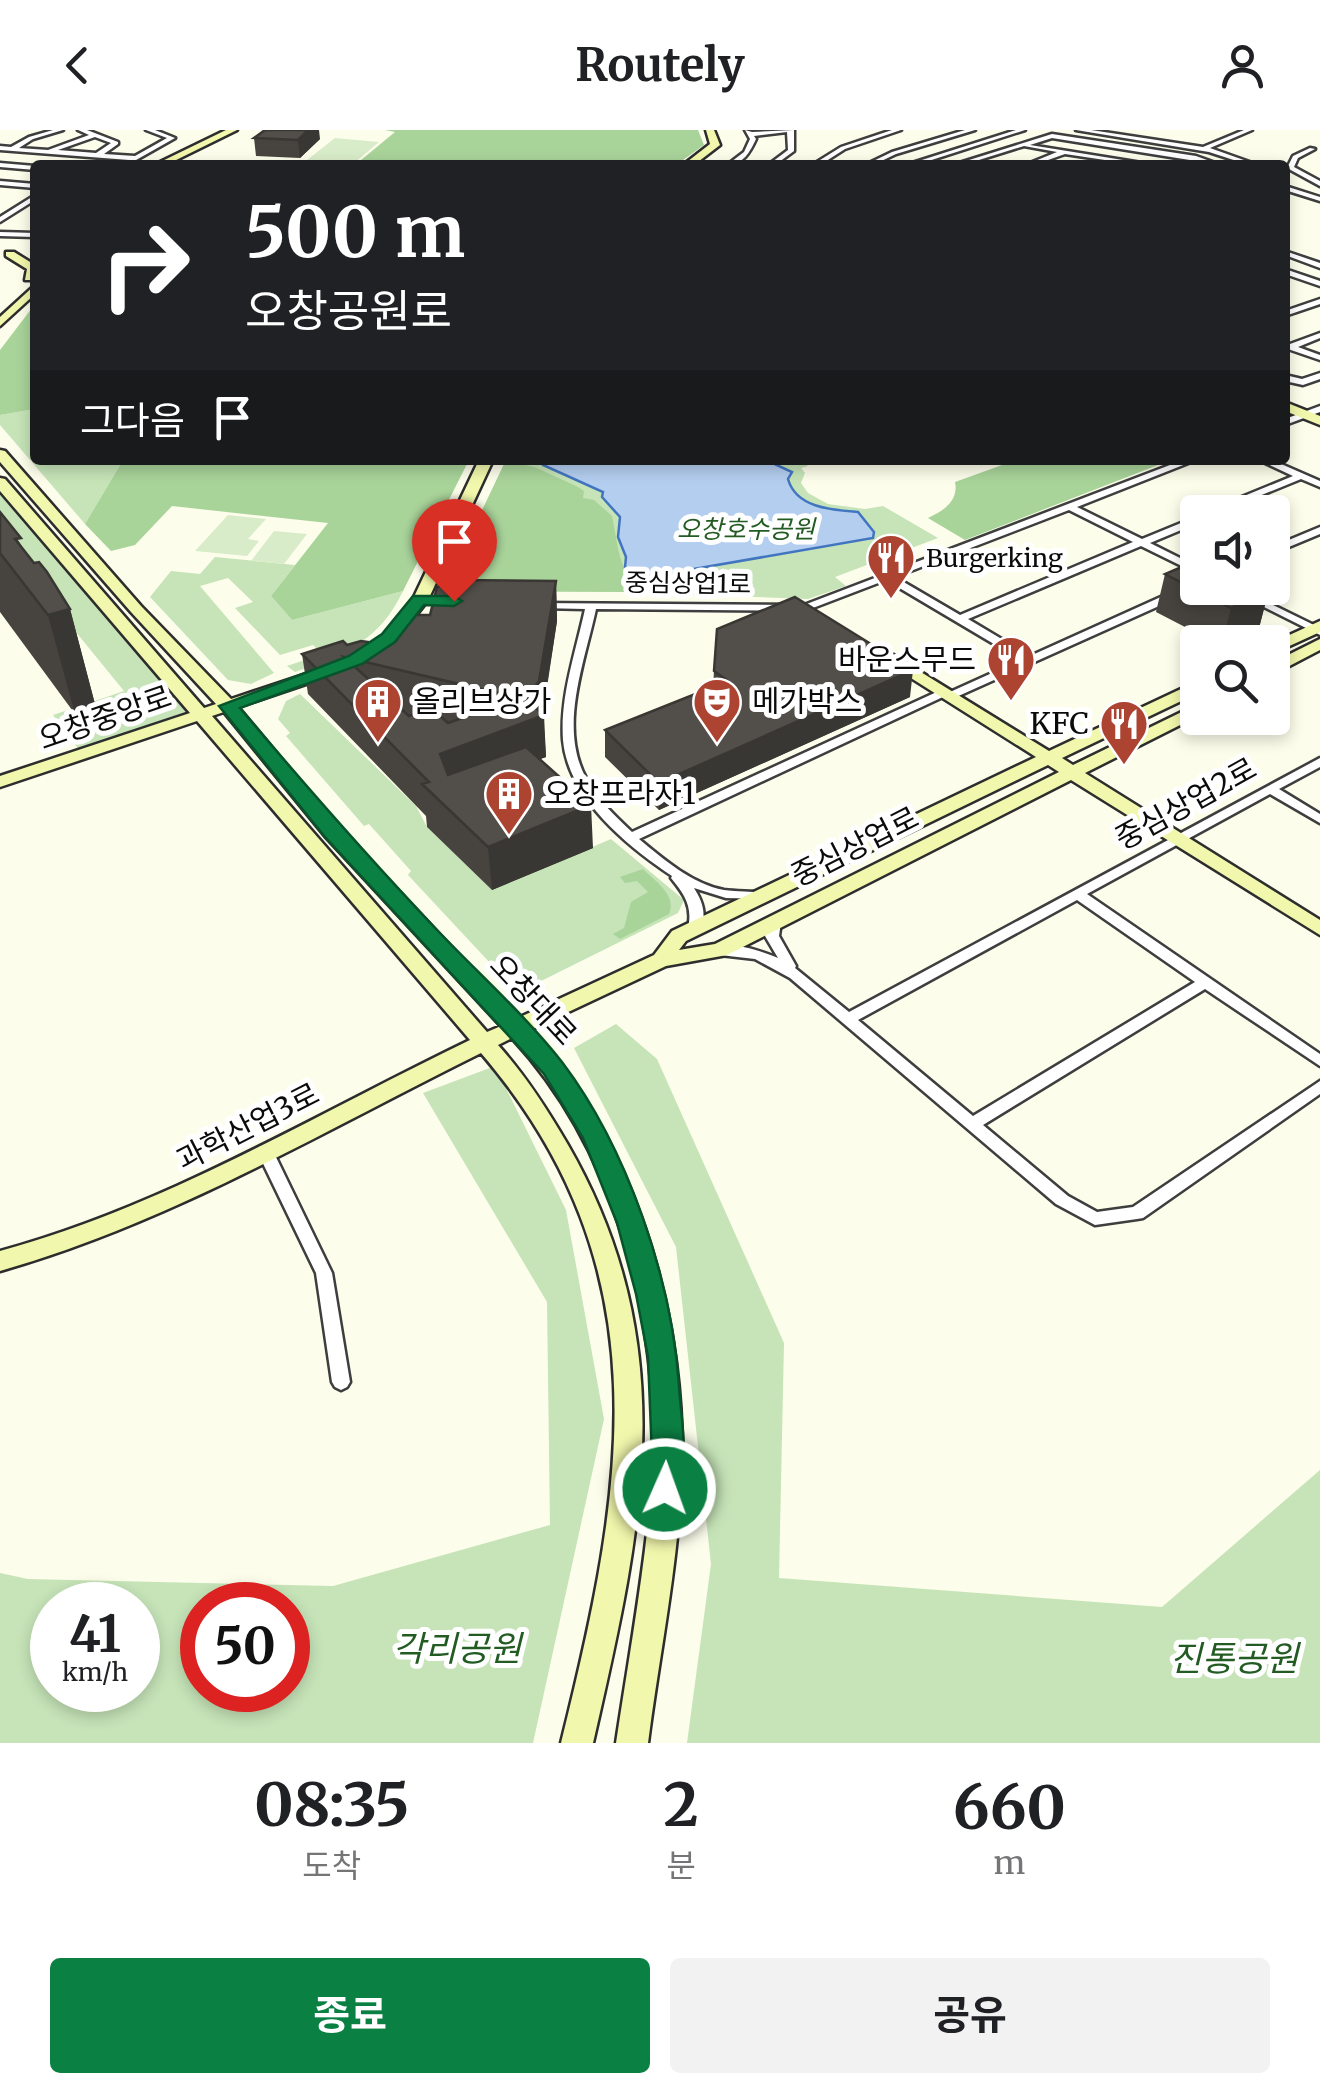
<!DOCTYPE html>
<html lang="ko">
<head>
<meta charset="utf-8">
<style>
	body { margin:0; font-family:Merriweather,"Noto Sans KR",serif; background:#f2f2f2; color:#202124; height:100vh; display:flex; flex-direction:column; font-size:38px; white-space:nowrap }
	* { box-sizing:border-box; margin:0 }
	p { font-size:32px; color:#757577 }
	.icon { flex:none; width:55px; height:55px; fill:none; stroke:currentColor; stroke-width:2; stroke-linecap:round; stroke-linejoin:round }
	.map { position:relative; height:1613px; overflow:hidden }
	.details { display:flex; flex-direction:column; background:#fff; flex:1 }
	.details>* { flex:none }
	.top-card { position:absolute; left:30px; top:30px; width:1260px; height:305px; border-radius:10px; box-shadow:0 5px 15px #0003; background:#202124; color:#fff; overflow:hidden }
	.tools { position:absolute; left:1180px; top:365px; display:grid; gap:20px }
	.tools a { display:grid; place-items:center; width:110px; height:110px; border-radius:10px; background:#fff; box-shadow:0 5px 15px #0003; font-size:50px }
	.speed { position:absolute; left:30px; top:1452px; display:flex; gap:20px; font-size:50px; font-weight:700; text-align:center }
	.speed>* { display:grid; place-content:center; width:130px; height:130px; border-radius:50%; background:#fff; box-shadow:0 5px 15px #0003; line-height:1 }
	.speed small { font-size:25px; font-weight:400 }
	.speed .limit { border:15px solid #d22; background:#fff; color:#111 }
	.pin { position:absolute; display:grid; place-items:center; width:85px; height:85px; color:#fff; margin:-102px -42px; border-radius:50% 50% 50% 0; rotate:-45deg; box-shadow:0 0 10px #0007 }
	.pin .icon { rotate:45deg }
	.me { position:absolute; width:110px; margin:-55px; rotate:2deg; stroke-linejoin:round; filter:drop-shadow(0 0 8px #0008) }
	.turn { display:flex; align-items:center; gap:35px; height:210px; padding:0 50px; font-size:45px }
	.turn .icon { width:130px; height:130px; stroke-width:2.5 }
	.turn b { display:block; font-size:70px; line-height:85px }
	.then { display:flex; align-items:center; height:95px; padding:0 50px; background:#0003; gap:20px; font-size:38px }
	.eta { display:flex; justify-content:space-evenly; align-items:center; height:170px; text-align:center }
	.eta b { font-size:60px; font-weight:700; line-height:70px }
	.cta { display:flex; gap:20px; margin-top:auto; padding:20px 50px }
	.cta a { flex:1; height:115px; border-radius:10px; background:#0b8043; color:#fff; font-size:40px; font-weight:700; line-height:115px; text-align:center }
	.cta a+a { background:#f2f2f2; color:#202124 }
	header { display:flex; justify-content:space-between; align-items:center; height:130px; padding:0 50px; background:#fff; font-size:45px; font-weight:700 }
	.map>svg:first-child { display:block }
	.green { fill:#c6e4b8; fill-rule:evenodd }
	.forest { fill:#a8d399 }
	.pitch { fill:#d9ecc9 }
	.water { fill:#b4cef0; stroke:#4275c0; stroke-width:2.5 }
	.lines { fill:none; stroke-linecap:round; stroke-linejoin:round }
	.street-casing { stroke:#3e3e3e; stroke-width:5 }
	.secondary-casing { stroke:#2d2d2d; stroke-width:5 }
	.street { fill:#fff; fill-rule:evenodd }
	.secondary { fill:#f1f7ac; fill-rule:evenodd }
	.wall { fill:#47433f }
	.shaded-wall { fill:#393733 }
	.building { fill:#524e49; stroke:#393733; stroke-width:2.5; fill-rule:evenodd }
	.route { fill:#0b8043; stroke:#07532c; stroke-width:2.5 }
	.labels { text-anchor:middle; stroke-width:10; stroke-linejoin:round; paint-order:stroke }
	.far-park-label { font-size:25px; font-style:italic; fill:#235c22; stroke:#fff }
	.far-poi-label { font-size:25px; fill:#0b0b0b; stroke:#fff; text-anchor:start }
	.far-street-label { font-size:25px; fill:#0b0b0b; stroke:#fff }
	.poi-label { font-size:30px; fill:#0b0b0b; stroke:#fff; text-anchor:start }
	.street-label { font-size:30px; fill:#0b0b0b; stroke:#fff }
	.near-park-label { font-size:35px; font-style:italic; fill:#235c22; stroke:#fff }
</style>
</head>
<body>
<header><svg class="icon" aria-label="back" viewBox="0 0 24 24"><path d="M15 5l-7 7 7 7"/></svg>Routely<svg class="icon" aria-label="person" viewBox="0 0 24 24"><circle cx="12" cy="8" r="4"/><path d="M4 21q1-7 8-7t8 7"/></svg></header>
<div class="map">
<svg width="1320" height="1613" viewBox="0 0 1320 1613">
	<rect width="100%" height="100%" fill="#fdfdeb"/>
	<path class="green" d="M35,279V330H123L85,394L0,295V285Z
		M506,330H799L808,336L801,338L805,343L801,353L808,363L828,374L865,379L883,376L938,408L835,447L846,456L808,469L630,462L463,461L449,450Z
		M0,352L204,584L83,625L53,585L71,579L76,584L95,578L92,572L124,561L0,409Z
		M215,427L295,435L271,466L292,490L403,461C380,510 345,525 295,542L287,536L322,524L313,515L280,525L235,478L253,472L228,448L200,456L274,543L251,554L228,550L150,467L171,441L200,444Z
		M300,564L416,676L427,697L492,760L611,709L684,770L678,783L533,855L505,849L408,745L411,741L369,694L364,696L286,606L290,603L278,589L286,571Z
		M616,894L657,929L784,1213L779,1448L1162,1477L1320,1340V1613H687L711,1434L676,1117L574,918Z
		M495,936L566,1080L604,1289L533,1613H0V1443L28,1449L333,1456L550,1395L547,1172L423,963ZM52,1475H138V1560H52ZM202,1475H288V1560H202Z"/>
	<path class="forest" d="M385,0H698L704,15L676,35H355L395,2Z
		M35,174V279L0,285V220Z
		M123,330H469L403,461L292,490L271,466L328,393L172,376L135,415L111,421L85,394Z
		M506,330L537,338L578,357L584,361L583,368L594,370L612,386C617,410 618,433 633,455L630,462L463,461L449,450Z
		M1016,330H1171L965,410L928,388C943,381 959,371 955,352Z
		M643,739C656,752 677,765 669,784L620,809L613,804L624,798L631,772L648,762L637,751L625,753L620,747Z"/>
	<path class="pitch" d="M335,8L379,12L353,34L307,30Z
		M228,385L266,389L248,409L259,411L247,426L195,421Z
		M274,401L307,404L284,434L251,431Z"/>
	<path class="water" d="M544,330H766L792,342L788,349C796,378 832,380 858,382L874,402L873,408L642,448L625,437L626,427L618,407L620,387L602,367L603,362L543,335Z"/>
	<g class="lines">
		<g class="street-casing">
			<path id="street" d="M53,0H63L33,9L19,18L48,20L89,5L78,0H87L118,12V14L104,24L135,26L167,8L146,0H155L175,8L129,34L126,32L129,30L0,20V16L11,17L29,7ZM95,7L111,13L96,23L58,20Z
				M745,0L752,2L794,0V21L775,35H768L788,20L787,2L754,6L756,9C750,22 743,35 727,35L744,22L750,9Z
				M892,0H901L845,19L820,35H812L841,17Z
				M965,0H975L896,24L873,35H865L892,22Z
				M1016,0H1025L916,35H906Z
				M1076,0H1091L1203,17L1244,0H1252L1210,18L1258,35H1249L1209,22Z
				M1052,4L1196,26L1221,35L1052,8L1030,15L1154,35H1138L1065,24L1034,35H1025L1057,22L1024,16L963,35H953Z
				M1310,18L1315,19L1298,28L1294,37L1320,51V56L1287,38L1293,26Z
				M0,33L35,36V40L0,37Z
				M0,51L35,54V58L0,55Z
				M1285,56L1320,67V71L1285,60Z
				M35,65V70L0,92V87Z
				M0,102L35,103V107L0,106Z
				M1285,121L1320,133V138L1285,125Z
				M1285,139L1320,151V156L1285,144Z
				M1320,169V174L1285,186V181Z
				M1320,203V208L1298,217L1320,225V230L1285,218V213L1290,214Z
				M1320,243V249L1303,255L1285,251V245L1302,249Z
				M1320,276V282L1285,295V289Z
				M1183,330H1196L1077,377L1142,409L1198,386V393L1150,413L1198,437V444L1141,416L968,489L1030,526L1194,452L1198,451L1199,458L954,568L950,569L945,566L639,709C663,729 692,754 724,760C738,762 752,761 766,763L768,766L766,769L726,768L694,758C703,772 707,785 700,801H690L688,798C693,776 684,764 671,748L672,746C627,716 568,668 563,610C560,566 576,521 585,479L540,478L536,477V473L804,475ZM1069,380L1133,412L960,485L895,447ZM886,450L1021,530L950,562L945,559L941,560L632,702C615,686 597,669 586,648C558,597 585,531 596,479L805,481Z
				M1259,330H1272L1320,351V357L1301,349L1220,382H1208L1210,380L1293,346Z
				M1320,397V404L1272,424V417Z
				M1226,458H1238L1320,498V505Z
				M1320,628V637L1279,659L1320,684V693L1270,664L1087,764L1320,924V936L1205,859L983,995L1068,1066L1097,1082L1133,1077L1320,951V964L1143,1088L1137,1089L1095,1095L1056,1074L790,848L755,829L720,825L713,820C729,809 760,821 778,828L765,806L769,789H779L781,792L779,806L796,836L795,838L849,882ZM1077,770L1195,852L973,986L858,890Z
				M265,1015L271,1017L273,1021L332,1143L350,1252L347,1257L341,1260L335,1257L332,1252L316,1143L257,1021L259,1017Z"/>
		</g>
		<g class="secondary-casing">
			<path id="secondary" d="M226,0H237L166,35H154Z
				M706,0H714L720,15L694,35H683L710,14Z
				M6,122H14L35,135L33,150H25L27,139L6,126Z
				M35,155V164L0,196V187Z
				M1285,272L1320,286V295L1285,281Z
				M0,320L5,321L141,476L231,569L324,538H336V544L238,577L339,698L518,888L654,825L672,801L1036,627L884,531V525L890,523L1049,621L1198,551V563L1062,628L1073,635L1198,574V586L1085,643L1320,790V805L1071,650L727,825L666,836L530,900C634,1010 682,1177 682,1326C681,1422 660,1519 648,1613H616C627,1540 640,1467 648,1394C650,1371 654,1348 654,1325C655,1178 614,1018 512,908L498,915C526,946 547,979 568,1015C684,1217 642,1399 593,1613H561C624,1360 666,1139 481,923C323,1001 170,1093 0,1141V1121C166,1076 316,984 470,910L197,591L0,657V646L190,583L0,361V348L5,349L204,578L216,574L131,482L0,332ZM224,582L325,706L501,896L487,902L212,586ZM1048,635L1059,642L715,814L679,820L686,811Z
				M479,330H493L428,470L399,507H387L385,504L413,469Z
				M1320,491V502L1272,524V513Z
				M1320,509V520L1272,545V533Z"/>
		</g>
		<use href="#street" class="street"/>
		<use href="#secondary" class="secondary"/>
	</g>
	<path class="wall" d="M254,8L320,9L300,28L256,26Z
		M0,382L25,421L70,479L96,578L75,584L0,482Z
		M1165,444L1269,458L1259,498L1229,512H1214L1156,482Z
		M556,451L557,491L543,584L546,627L540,629L593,718L492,760L427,697L426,686L308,564L302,524L347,515L375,513L430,485Z
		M714,541L910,567L659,680L605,627V600L713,557Z"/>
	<path class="shaded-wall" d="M308,0H319L320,9L300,28L298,10Z
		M556,451L557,491L542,586L544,585L546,627L444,665L440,624L526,569Z
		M1269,460L1259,498L1229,512H1222L1231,478Z
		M70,479L96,578L75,584L48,485Z
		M913,540L910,567L659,680V653Z
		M591,675L593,718L492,760L488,717Z"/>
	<path class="building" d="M265,0H308L298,10L254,8Z
		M0,382L21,408L15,409L34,433L39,432L47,442L70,479L48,485L0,423Z
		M1198,430V458H1269V460L1231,478L1165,444Z
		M452,450L556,451L539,551L526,569L544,585L440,624L448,645L526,617L591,675L488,717L422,654L429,652L302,524L343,511L347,515L361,511L375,513L409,485H430L437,457ZM344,527L519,568L448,593L431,578L409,586Z
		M795,467L913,540L659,653L605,600L728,551L714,541L717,499Z"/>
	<path class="route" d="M413,466H454L462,471L454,476L424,475L395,512L362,534L240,578C304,654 369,728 437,800C478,843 525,885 562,932C627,1018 672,1149 679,1256C681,1291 691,1336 676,1369L665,1373L654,1369L649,1359L652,1327L648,1227L636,1164L617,1093L583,1008L544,944L325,707L219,576L349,526L382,504Z"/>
	<defs>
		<g id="restaurant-pin" transform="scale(2.5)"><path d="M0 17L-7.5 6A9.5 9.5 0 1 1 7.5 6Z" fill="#ad4431" stroke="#fff"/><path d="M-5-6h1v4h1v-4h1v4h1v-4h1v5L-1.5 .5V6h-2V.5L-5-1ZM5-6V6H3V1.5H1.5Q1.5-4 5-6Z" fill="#fff"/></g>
		<g id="building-pin" transform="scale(2.5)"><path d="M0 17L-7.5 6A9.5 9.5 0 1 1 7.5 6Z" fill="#ad4431" stroke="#fff"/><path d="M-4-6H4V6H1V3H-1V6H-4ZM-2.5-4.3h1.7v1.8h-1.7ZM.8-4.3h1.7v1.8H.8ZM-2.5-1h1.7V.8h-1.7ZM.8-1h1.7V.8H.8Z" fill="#fff"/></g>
		<g id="theatre-pin" transform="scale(2.5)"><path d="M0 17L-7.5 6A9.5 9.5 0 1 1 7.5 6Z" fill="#ad4431" stroke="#fff"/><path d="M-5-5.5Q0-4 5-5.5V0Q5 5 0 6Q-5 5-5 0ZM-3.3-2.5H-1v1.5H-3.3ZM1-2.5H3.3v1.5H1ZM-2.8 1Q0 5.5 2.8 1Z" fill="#fff"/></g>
	</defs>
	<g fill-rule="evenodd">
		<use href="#restaurant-pin" x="891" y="428"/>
		<use href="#restaurant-pin" x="1011" y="530"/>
		<use href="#building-pin" x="378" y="572"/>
		<use href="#theatre-pin" x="717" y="572"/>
		<use href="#restaurant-pin" x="1124" y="594"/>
		<use href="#building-pin" x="509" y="664"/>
	</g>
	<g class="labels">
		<g class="far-park-label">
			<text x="746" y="408">오창호수공원</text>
		</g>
		<g class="far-poi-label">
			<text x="926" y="437">Burgerking</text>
		</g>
		<g class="far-street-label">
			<text transform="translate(688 453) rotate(1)" y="9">중심상업1로</text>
		</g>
		<g class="poi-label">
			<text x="976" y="540" text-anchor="end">바운스무드</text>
			<text x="413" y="582">올리브상가</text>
			<text x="752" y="582">메가박스</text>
			<text x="1089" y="604" text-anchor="end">KFC</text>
			<text x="544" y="674">오창프라자1</text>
		</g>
		<g class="street-label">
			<text transform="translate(105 588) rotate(-19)" y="10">오창중앙로</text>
			<text transform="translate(1186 674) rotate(-29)" y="10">중심상업2로</text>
			<text transform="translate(855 717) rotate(-27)" y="10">중심상업로</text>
			<text transform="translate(533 870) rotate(47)" y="10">오창대로</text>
			<text transform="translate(248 997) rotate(-27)" y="10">과학산업3로</text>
		</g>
		<g class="near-park-label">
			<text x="457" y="1531">각리공원</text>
			<text x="1234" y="1541">진통공원</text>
		</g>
	</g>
</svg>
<div class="tools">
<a><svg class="icon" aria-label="sound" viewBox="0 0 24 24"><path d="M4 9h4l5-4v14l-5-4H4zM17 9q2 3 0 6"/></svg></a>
<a><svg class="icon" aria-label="search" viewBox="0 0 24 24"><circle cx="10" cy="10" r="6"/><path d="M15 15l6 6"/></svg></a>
</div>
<div class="speed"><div>41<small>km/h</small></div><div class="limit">50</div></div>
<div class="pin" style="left:454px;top:471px;background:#d93025"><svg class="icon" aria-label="arrive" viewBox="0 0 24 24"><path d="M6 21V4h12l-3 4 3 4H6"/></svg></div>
<svg class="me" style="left:665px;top:1359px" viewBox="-20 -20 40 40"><circle r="17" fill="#0b8043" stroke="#fff" stroke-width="3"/><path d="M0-11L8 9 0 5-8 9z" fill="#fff"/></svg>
<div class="top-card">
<div class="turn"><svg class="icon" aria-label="right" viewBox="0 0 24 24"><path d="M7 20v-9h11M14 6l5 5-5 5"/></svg><div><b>500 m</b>오창공원로</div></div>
<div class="then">그다음<svg class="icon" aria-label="arrive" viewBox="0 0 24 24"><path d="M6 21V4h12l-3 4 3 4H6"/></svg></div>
</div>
</div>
<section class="details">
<div class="eta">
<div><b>08:35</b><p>도착</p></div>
<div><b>2</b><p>분</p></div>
<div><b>660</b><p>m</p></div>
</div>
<div class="cta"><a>종료</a><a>공유</a></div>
</section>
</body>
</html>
